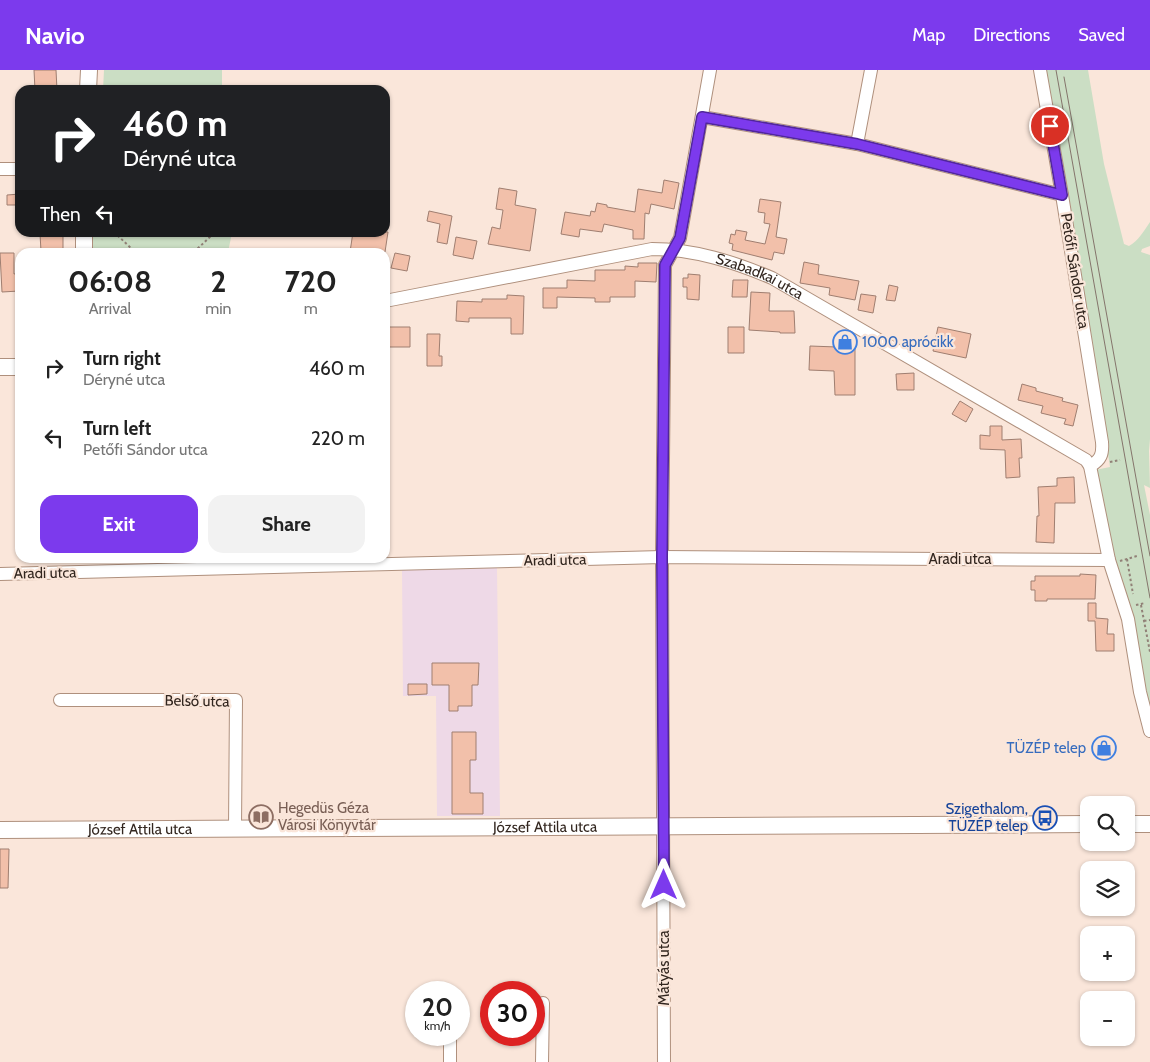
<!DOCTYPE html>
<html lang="en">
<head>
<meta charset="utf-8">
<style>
	body { margin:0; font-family:Cabin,sans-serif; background:#f2f2f2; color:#222; height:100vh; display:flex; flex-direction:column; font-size:19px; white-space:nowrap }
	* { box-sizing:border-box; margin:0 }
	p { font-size:16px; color:#767676 }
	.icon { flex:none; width:28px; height:28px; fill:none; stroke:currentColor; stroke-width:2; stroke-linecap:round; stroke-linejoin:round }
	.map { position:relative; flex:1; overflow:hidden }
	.details { position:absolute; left:15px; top:178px; width:375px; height:315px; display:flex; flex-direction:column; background:#fff; border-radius:15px; box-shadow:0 1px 4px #0004 }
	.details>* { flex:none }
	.guide { position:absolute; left:15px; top:15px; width:375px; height:152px; border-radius:15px; box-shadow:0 1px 4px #0004; background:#202124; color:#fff; overflow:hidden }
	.tools { position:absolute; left:1080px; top:726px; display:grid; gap:10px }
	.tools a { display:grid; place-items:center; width:55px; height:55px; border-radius:10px; background:#fff; box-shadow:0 1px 4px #0004; font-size:25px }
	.speed { position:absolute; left:405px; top:911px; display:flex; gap:10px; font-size:25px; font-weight:700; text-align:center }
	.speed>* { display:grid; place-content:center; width:65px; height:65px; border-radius:50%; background:#fff; box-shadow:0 1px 4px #0004; line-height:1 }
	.speed small { font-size:12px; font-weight:400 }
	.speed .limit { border:8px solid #d22; background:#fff; color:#111 }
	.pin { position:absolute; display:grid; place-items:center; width:42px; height:42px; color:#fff; margin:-21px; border:2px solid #fff; border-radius:50%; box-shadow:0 1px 5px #0007 }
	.me { position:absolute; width:55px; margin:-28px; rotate:0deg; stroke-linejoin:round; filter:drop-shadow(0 0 4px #0008) }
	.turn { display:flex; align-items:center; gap:18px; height:105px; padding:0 25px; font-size:22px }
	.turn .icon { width:65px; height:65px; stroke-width:2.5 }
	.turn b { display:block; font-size:35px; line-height:42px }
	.then { display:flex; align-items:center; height:48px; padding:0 25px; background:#0003; gap:10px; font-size:19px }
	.eta { display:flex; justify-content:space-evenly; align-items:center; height:85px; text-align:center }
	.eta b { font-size:30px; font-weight:800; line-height:35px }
	.button { display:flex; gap:10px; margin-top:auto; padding:10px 25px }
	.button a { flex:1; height:58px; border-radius:15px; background:#7c3aed; color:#fff; font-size:20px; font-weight:800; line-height:58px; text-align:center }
	.button a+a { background:#f2f2f2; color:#222 }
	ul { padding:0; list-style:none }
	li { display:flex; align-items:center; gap:15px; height:70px; padding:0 25px }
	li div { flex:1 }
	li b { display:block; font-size:19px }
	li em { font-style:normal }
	header { display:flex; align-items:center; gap:30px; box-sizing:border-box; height:70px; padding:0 25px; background:#7c3aed; color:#fff }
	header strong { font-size:24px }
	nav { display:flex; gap:28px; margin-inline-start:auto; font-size:18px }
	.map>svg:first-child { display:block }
	.education { fill:#eed9e7 }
	.green { fill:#cbdec4 }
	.building { fill:#f2c0aa; stroke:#9f7e70 }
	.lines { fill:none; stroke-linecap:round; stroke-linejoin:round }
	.minor-casing { stroke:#af907d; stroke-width:14 }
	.tertiary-casing { stroke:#af907d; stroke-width:18 }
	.path { stroke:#918177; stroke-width:2; stroke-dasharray:2.5 2.5; stroke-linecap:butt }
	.minor { stroke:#fff; stroke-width:12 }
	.tertiary { stroke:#fff; stroke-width:16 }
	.tram { stroke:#84746b; stroke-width:1 }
	.route-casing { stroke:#51269a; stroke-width:12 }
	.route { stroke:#7c3aed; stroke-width:9 }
	.labels { text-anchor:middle; stroke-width:4.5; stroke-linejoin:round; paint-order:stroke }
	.street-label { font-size:15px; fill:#32261f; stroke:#fae6da }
	.shop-label { font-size:15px; fill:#366cbe; stroke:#fae6da; text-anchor:start }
	.education-label { font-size:15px; fill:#785e54; stroke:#fae6da; text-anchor:start }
	.transit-label { font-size:15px; fill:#164399; stroke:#fae6da; text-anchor:end }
</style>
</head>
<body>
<header>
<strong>Navio</strong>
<nav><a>Map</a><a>Directions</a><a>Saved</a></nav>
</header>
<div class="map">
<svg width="1150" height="992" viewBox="0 0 1150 992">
	<rect width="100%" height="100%" fill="#fae6da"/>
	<path class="education" d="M497,498L500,746H437L436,626H403L402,499Z"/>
	<path class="green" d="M104,0H222V20H103Z
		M1046,0H1088L1104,94L1124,174L1129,176C1139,170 1143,162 1150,152V176L1142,179L1141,182L1150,185V369L1149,381L1150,418L1144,415L1150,445V641L1112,490L1095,400L1110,397L1070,133Z
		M92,163H232L228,182H91Z"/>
	<path class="building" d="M34,0H56L57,20H35Z
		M664,110L679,113L674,139L651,134L649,144L645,143L644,169H633V160L604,154L602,162L580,159L579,167L561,164L565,142L590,146L591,141L595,142L597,133L607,135V137L635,142L638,119L662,123Z
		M499,118L517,121L515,135L536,139L530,181L488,174L492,157L500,159L503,140L496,139Z
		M20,124V135H7V125Z
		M760,129L781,132L776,167L787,169L784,184L774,182L772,190L732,180L733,174L729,173L731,164L735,165L736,160L747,162L745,170L765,174L770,154L764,153L765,143L758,142Z
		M429,141L452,146L447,174L437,172L440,154L427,151Z
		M353,162H388L385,182H350Z
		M40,164H63V180L41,181Z
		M456,167L477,171L473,189L453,185Z
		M0,183H14V204L19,203V221L2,222Z
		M395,183L410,186L407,201L391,198Z
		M804,192L819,195L818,204L859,211L855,230L829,225L830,218L800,213Z
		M638,193H657L656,212L635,211V227H610V232H595V228L557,227V238H543V218H567V210L595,211V200H625V196L638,197Z
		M688,204L700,205L699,230L687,229V217H683V208H688Z
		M733,210H748L747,227H732Z
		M889,215L898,217L895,231L886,230Z
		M751,222L770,223L769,241H794L795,263H780V262L749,260Z
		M861,224L876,226L873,243L858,240Z
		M507,225L524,226L523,264H511V248H469V252L456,251L457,231L482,232V229H507Z
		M387,257H410V277H385Z
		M728,257H744V283H728Z
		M938,257L971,264L966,288L933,281Z
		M427,264H440L439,286H442V296H427Z
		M837,270H855V325H835L834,301L809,300L810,276L837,277Z
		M914,303V320H897L896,304Z
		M1022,314L1036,318V321L1063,328L1062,331L1078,335L1073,356L1064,354L1066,349L1041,343L1043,336L1018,330Z
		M960,331L973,339L966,352L952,344Z
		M990,356H1002V370L1021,369L1022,388H1019L1020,407L1006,408L1005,380L980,379V365L990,366Z
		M1074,407L1075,433H1055L1054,473L1036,472L1037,446H1039L1038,417L1057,416V408Z
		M1080,504L1096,505L1095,529H1047V531H1035V520H1031V511H1035V506H1080Z
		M1088,533H1096V548L1108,549L1107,564H1114V581H1096L1095,551H1088Z
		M432,593H479L478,615H472V636H458V641H449V615H432Z
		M408,614H427V624L408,625Z
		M452,662H476V690H470V723H483V744H452Z
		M0,779H9L8,818H0Z"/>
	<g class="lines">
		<g class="minor-casing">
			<g id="minor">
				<path d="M1040,0L1062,125L1102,372C1103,384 1101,390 1090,396"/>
				<path d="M702,47L857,74L1062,125"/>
				<path d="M857,74L871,0"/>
				<path d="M0,99H20"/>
				<path id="s1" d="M385,231L652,179C694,179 734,192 772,208L1086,390L1090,396L1109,490L1128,549L1140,622L1150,661"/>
				<path d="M0,504L662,487L1109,490"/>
				<path d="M60,630H236L235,759"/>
				<path d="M450,992V965"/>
				<path d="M542,992L543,933"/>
				<path d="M664,992L662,487L665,195L680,168L710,0"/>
			</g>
		</g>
		<g class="tertiary-casing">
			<g id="tertiary">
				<path d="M88,20L89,0"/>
				<path d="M84,182V162"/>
				<path d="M0,297H20"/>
				<path d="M1126,754H1150"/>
				<path id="s2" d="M0,760L1089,754"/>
			</g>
		</g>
		<path class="path" d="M114,162L135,182
			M194,182L212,165
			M1110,392L1120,390
			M1127,489L1133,524
			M1120,491L1137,486
			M1136,535L1145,533
			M1141,535L1150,582
			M1144,551L1150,550"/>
		<use href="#minor" class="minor"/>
		<use href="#tertiary" class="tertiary"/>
		<path class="tram" d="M1056,0L1150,528
			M1064,7L1150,486"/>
	</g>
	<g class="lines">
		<g class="route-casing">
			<path id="route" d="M664,815L662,487L665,195L680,168L702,47L857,74L1062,125L1050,56"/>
		</g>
		<use href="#route" class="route"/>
	</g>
	<defs>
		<g id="shop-ring" transform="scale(1.25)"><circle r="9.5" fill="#fae6da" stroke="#3f7fe0" stroke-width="1.5"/><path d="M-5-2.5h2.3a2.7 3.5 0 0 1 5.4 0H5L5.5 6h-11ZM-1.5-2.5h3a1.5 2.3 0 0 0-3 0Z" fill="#3f7fe0"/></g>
		<g id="library-ring" transform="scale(1.25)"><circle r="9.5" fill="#fae6da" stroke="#8d6e63" stroke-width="1.5"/><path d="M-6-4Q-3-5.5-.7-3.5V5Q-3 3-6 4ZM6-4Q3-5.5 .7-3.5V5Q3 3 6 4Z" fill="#8d6e63"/></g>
		<g id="bus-ring" transform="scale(1.25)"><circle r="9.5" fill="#fae6da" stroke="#1a4fb4" stroke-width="1.5"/><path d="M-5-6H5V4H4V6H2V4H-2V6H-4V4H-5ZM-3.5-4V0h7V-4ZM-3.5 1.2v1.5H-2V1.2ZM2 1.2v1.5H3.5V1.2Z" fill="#1a4fb4"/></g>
	</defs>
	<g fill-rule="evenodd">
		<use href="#shop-ring" x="845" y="272"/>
		<use href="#shop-ring" x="1104" y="678"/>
		<use href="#library-ring" x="261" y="747"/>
		<use href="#bus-ring" x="1045" y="748"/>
	</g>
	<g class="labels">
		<g class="street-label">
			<text transform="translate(1075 201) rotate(81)" y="5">Petőfi Sándor utca</text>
			<text dy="5" stroke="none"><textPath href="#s1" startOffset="384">Szabadkai utca</textPath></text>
			<text x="960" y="494">Aradi utca</text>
			<text transform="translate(555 490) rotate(-1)" y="5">Aradi utca</text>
			<text transform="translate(45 503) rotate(-1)" y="5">Aradi utca</text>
			<text transform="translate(197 631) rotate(1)" y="5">Belső utca</text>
			<text dy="5" stroke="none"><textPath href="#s2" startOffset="545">József Attila utca</textPath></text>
			<text dy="5" stroke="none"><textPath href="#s2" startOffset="140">József Attila utca</textPath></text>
			<text transform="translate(664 898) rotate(-90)" y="5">Mátyás utca</text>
		</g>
		<g class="shop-label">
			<text x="862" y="277">1000 aprócikk</text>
			<text x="1086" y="683" text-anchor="end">TÜZÉP telep</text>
		</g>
		<g class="education-label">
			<text x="278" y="743">Hegedüs Géza<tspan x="278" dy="17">Városi Könyvtár</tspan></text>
		</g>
		<g class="transit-label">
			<text x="1028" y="744">Szigethalom,<tspan x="1028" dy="17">TÜZÉP telep</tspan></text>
		</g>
	</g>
</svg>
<div class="tools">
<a><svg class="icon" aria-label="search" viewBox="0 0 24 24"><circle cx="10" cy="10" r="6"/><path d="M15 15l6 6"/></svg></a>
<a><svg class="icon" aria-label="layers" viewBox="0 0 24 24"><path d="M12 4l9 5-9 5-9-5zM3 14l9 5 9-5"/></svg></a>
<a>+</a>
<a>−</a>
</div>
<div class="speed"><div>20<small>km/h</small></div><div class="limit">30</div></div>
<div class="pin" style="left:1050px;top:56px;background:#d93025"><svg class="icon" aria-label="arrive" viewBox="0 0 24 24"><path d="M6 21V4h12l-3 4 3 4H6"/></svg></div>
<svg class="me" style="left:664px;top:815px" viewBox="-20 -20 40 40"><path d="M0-17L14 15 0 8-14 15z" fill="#7c3aed" stroke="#fff" stroke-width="4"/></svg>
<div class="guide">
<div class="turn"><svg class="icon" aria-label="right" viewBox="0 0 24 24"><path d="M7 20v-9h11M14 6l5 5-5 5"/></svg><div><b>460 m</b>Déryné utca</div></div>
<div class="then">Then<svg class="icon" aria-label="left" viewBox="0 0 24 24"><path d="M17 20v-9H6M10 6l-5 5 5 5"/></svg></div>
</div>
<section class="details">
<div class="eta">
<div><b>06:08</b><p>Arrival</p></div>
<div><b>2</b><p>min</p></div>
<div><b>720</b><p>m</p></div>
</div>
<ul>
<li><svg class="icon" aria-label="right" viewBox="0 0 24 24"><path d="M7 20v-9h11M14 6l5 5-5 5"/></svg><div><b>Turn right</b><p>Déryné utca</p></div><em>460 m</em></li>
<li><svg class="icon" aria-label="left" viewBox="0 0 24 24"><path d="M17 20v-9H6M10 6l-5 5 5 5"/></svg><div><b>Turn left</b><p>Petőfi Sándor utca</p></div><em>220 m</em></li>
</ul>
<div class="button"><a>Exit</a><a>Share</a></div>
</section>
</div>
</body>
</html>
